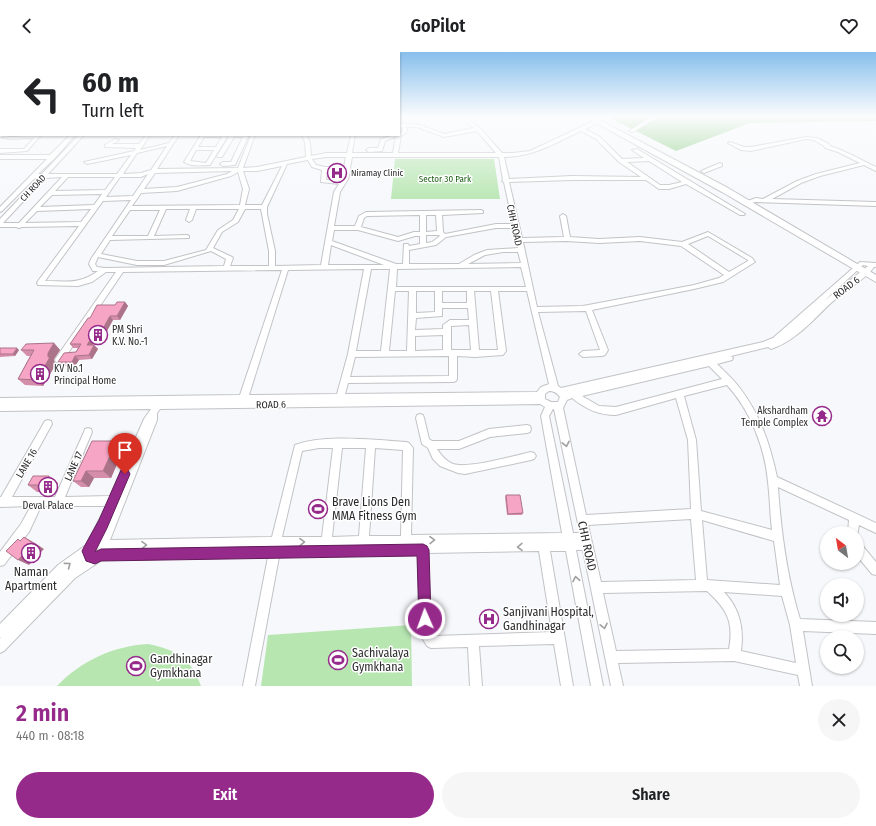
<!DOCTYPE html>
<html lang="en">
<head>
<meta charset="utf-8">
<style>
	body { margin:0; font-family:"Fira Sans Condensed",sans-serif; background:#f6f6f6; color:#202124; height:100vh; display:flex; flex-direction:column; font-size:15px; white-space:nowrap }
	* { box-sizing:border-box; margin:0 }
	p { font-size:13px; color:#757577 }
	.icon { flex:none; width:22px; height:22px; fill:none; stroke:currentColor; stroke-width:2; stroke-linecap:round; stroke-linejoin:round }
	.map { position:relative; height:634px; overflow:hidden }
	.sheet { display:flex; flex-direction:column; background:#fff; flex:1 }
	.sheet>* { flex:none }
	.guide { position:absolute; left:0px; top:0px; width:400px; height:84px; box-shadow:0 1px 3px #0004; background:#fff; color:#202124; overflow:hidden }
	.needle { width:26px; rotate:329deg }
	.buttons { position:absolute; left:820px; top:474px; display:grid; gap:8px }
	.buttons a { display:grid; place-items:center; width:44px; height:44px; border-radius:50%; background:#fff; box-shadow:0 1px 3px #0004; font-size:20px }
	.pin { position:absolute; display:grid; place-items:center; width:34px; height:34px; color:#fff; margin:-41px -17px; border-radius:50% 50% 50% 0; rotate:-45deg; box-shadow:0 0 4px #0007 }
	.pin .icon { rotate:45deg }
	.me { position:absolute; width:44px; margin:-22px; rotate:358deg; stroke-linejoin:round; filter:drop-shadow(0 0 3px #0008) }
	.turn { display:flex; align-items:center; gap:14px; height:84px; padding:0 16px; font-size:18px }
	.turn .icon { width:52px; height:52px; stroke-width:2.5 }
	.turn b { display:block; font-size:28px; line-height:34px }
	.round { display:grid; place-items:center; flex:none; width:42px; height:42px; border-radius:21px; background:#f6f6f6 }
	.head { display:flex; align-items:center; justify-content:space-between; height:68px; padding:0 16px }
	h1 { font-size:24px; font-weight:600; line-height:30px; color:#962a8b }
	.primary-button { display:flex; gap:8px; margin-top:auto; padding:8px 16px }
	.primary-button a { flex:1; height:46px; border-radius:24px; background:#962a8b; color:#fff; font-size:16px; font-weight:600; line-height:46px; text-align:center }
	.primary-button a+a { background:#f6f6f6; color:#202124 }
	header { display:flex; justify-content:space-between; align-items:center; height:52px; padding:0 16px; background:#fff; font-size:18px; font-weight:600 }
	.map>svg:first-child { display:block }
	.green { fill:#b7e6b1 }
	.forest { fill:#84c97b }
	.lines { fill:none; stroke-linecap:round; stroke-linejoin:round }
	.minor-casing { stroke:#c2c3c6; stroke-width:2 }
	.highway-casing { stroke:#c2c3c6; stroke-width:2 }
	.minor { fill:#fff; fill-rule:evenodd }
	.highway { fill:#fff; fill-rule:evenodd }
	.wall { fill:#d48ea9 }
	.shaded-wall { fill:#ac7489 }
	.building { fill:#f6a5c4; stroke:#ac7489 }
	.oneway { stroke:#a0a0a0 }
	.route { fill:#962a8b; stroke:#621b5a }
	.labels { text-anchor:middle; stroke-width:3; stroke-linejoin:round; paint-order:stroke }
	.far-poi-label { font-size:9px; fill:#2b2b2d; stroke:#fff; text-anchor:start }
	.far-park-label { font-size:9px; fill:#1a5e12; stroke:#fff }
	.far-street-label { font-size:9px; fill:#2b2b2d; stroke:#fff }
	.street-label { font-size:10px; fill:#2b2b2d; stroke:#fff }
	.poi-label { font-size:10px; fill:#2b2b2d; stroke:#fff; text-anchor:start }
	.near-poi-label { font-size:12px; fill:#2b2b2d; stroke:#fff; text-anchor:start }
	.near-street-label { font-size:12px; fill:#2b2b2d; stroke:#fff }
</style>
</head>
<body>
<header><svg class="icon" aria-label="back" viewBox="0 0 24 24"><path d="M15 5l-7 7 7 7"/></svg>GoPilot<svg class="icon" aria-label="heart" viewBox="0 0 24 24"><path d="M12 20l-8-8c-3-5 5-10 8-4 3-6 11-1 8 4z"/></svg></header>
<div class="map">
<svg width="876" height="634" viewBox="0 0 876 634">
	<rect width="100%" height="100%" fill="#f7f8fb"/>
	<path class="green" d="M395,107H494L500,147H391Z
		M411,573L412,634H261L268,583Z
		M148,592C175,597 192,607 201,634H57C81,609 113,594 148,592Z"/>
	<path class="forest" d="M608,65H876V69L750,71L676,99Z"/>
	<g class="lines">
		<g class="minor-casing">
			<path id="minor" d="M407,65H413L414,66L412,67Z
				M460,65H465L480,76L502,101H513L530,99L596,68H600V70L585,77L600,85L622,107L644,106L632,98L637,97L745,162L744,163H740L686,132L669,137H659L646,128H572L509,130L522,186L564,185L560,164L563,162L566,164L570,185L599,187L640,185L682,190L708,180L752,206L755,210L723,230L694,237L592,258L608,298L605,303L602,304L583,305L579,302L583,299L600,298L586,259L538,260L558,334L561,336L763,290L773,286L860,210L876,211V215H874C866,227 850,235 839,244C817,262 799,288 771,297L768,295L731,304L733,306L732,308L717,312C724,319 732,326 739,335C760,362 770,392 777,425L876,471V481L859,473L857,484V481H848L849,468L778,435C781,480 787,525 800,567L876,570V582L803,579L812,634H800L798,623L734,609L618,611L623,634H611L583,498H576L603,634H591L566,499H550L573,634H561L554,592L479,594L482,634H470L468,595L431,596L427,594L419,581L418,502L279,505L255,634H243L268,505L102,508L75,526L4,599L0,601V587L1,585L0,586V572L58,513L86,493L106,454H41L29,480L4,513L0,514V500L21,472L31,454L0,455V445H1L45,369L48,368L51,369L52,372L12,445H55L84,380L85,377L88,376L91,377L92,380L65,445L110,444L144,367L151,357L0,359V346L240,343L282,218L123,220L62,310H56L55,308L56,306L116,220H106L92,230L78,234L38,233L37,231L38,229L79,174L22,175L19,176L16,175H0V167L39,126H35L2,159L0,160V155L47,107H0V103H50L70,83H75L55,106L38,122H42L79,83H84L48,122H117L131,103L87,112L84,110L134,99L136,96L105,95V93L115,87L119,88L112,92H139L146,83H150L140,98L169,91L175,83H179L157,117L238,116L251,83H255L243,116L257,115L306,105L305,90L302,83H306L310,90L311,104L326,101H347L351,83H355L352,101H393L396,85L385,89L382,99L369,100L366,98L369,96H378L381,87L393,83H399V81L402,80L403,77L399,74V71L420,73L444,82L474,76ZM405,75H417L444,85L477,79L496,101H398L401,84L406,81L407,77ZM581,79L596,87L619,110L641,125L572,124L509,127L504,105C533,105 555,91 581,79ZM167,94L151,118L141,121L123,122L137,101ZM326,105H346L344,115H325L316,113L312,107ZM352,105H499L503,128L502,129L504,130L513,172H496L445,182L443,180L442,163L483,161V159L481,158L366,160L359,164L355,174H334L340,140L348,127L351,117L350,116ZM308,108L312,115L322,118L321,130L339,132L334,140L321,213L275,214V199L267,162V155L287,112ZM649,109L682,130L669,133H660L627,110ZM282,114L262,153H245L249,137L243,119H257ZM232,119L227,122L177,135L144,137L155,121ZM327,119H344L341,129L326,128ZM238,120L243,137L240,153L132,154L141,141L177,139L231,124ZM148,122L133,144L106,145L120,125H141ZM62,125L19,171H3L45,126ZM68,125H115L105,138L55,139ZM102,142L94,153L40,155L52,143ZM131,148L91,207L89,212L93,219H98C78,233 68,229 45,229L103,149ZM91,157L81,170L25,171L37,159ZM166,157H190L186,168L189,170L192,168L196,157H239L233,168L218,178L206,198L164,209H137L101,202L110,188L189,186V184L187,183L154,184ZM245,157H261L269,199V214H230L233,206L232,205L213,196L222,180L238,170ZM130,158H160L148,184H112ZM420,163V180H414L398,185L361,175L364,166L367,164ZM426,163H436L437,179L426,180ZM496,176H513L518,196L487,198L474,203L459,212H409V198L436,193L446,185ZM334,178H358L398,189L415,184H420V192L409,194L408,192H404L403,212H396L332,189ZM426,183H439L440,184L432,190L426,191ZM708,184L748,208V209L729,220L688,192ZM567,189L599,191L640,189L681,194L724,223L719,226L694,233L583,254L537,255L523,190ZM331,193L384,213H328ZM211,199L226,207L224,214L105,216L97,215L95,212L98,205L137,213H164ZM503,200H518L521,211L468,212L485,203ZM863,213L868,214L824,249ZM521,215L526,235H396L397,217ZM364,217L348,302L337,342L249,343L288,218ZM371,217H390L381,299H356ZM395,239H409L407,299H389ZM416,239H435V260L416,261ZM442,239H467V251H442ZM474,239H491L498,298H479ZM498,239H527L549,332L541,335L537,340L345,342L348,331L453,330L456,329L457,327V304L475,305L503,303L506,299ZM442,256H468L469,268H450L443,273V277L415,278L416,266L442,264ZM469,273L471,298H451V274ZM443,283V298L415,299V284ZM449,304V324L350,325L355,305ZM709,314L722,327L616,355L599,354L582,344ZM727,333C750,358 765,395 768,430C770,446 770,462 772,478L701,459L696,388L684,344ZM549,339C554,339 557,341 560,345L558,350H551L545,347V342ZM572,346C586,357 598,363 616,363L676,346L688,388L691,457L586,463L563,356L567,348ZM540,352L545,355L541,364L562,481L411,483L413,396L409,391L406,390C373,388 325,382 295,393L272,485L110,488L157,368V361L160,357ZM553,357H554L580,481H573L549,364ZM319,396H333L322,485H282L302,399ZM342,396H366L359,484L332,485ZM375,396L403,398L401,484H369ZM691,467L696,528L601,530L588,473ZM702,468L774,489L780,533L707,528ZM100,495L97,499L94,500ZM539,499L552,580L434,584L431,579L428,501ZM707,539C727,557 734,570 729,597L616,599L603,541ZM724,540L782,544L790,573L796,611L741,599C744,576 740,557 724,540Z
				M652,65H657L633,80L629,79Z
				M0,66H1V68H0Z
				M0,83L11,85L41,83L27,99L0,101V97H24L34,86L11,87L0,85Z
				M201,83H249L235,113L223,114L220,112L223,110H231L243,85H234L222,105H218L217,104L229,85H227L210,113C202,113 191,115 184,110ZM204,85H222L216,95H198ZM196,98H214L206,111L190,109Z
				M806,85L817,86L829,92L830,94C846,99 861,108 876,115V119L864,113L820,124L801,131L772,147L876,150V154L756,150L745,152V150L756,146L763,147L797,129L816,122L860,111L838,100L825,96L824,94L814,88L806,87L751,99L741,98L728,91L730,90L744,95H751Z
				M720,111L722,112V114L704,121L701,119Z
				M420,362L423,363L424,366L429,387L432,389H459L489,377L527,373L530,374L531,377L530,380L527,381L490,385L459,397H437C441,403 446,409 453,412C469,417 513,404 531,400L534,401L536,404L534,407L531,408L465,422L458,421L440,414L433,407L428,396L422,392L416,366L417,363Z
				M857,491L861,492L876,510V523L872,522L857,504Z"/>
		</g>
		<g class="highway-casing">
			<path id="highway" d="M586,65H594L728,136L876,223V230L722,140L587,66Z"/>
		</g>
		<use href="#minor" class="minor"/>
		<use href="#highway" class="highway"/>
	</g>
	<path class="wall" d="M125,250L128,254L120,268H113L103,286H97L93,293H94L98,297L92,307L79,308L75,314H62L58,310L76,300L78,296H73L70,292L90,266L115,253Z
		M54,291L60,298L54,307V309L56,312L43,334L25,333L18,327L30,304H27L21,298Z
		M0,296L19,298L15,304L0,305Z
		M117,389L124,396L111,426H94L89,435H81L73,429Z
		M58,431L54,440H37L28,433Z
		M506,443L523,461L522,463H507L505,445Z"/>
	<path class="shaded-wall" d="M125,250L128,254L120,268L117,264Z
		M110,264L113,268L103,286L100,282Z
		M94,282L97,286L91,297L87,293Z
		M54,291L60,298L54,307V309L56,312L43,334L37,328L48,305V301Z
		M94,293L98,297L92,307L89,303Z
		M17,296L19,298L15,304L13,302Z
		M75,304L79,308L75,314L72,310Z
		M117,389L124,396L111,426L103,419Z
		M86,419L94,426L89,435L81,429Z
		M49,424L58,431L54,440L45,433Z
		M24,485L35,491L44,497L29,513L18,508Z"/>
	<path class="building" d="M117,250H125L117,264H110L100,282H94L87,293H94L89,303L75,304L72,310H58L64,301L76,300L81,292H70L88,266H90L97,253H115Z
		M54,291L48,301V305H50L37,328L18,327L34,298H21L26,292Z
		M0,296H17L13,302H0Z
		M92,389H117L103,419H86L81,429H73Z
		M33,424H49L45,433H28Z
		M506,443H520L523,461L508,462Z
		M24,485L34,492L18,508L6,499L18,487L20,489Z"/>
	<defs><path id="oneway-chevron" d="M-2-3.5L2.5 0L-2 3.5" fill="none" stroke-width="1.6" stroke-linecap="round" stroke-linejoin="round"/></defs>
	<g class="oneway">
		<use href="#oneway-chevron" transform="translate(566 392) rotate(78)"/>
		<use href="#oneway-chevron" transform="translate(432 488) rotate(-1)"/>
		<use href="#oneway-chevron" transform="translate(302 490) rotate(-1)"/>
		<use href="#oneway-chevron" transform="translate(144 493) rotate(-1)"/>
		<use href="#oneway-chevron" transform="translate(520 495) rotate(179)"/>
		<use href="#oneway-chevron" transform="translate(68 513) rotate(-37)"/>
		<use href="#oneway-chevron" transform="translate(576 527) rotate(-101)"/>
		<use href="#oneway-chevron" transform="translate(604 574) rotate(78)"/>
	</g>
	<linearGradient id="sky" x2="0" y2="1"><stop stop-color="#87bfec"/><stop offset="0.42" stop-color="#fbfcfd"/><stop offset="1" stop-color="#fbfcfd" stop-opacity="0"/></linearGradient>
	<rect width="876" height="153" fill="url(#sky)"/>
	<path class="route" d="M125,417L128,418L130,422L107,476L95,500L101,497L423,492L427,494L429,498L431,567L430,572L425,574L420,572L419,567L417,504L101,509L95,512L86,509L82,499L84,495L99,468L121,418Z"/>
	<defs>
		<g id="hospital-ring" transform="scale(1)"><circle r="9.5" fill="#fff" stroke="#962a8b" stroke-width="1.5"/><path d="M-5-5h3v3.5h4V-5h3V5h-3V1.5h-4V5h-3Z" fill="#962a8b"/></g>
		<g id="building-ring" transform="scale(1)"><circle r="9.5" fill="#fff" stroke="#962a8b" stroke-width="1.5"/><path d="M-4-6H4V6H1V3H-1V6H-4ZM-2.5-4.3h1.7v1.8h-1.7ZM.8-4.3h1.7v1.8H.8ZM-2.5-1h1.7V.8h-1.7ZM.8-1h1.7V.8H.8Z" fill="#962a8b"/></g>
		<g id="temple-ring" transform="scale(1)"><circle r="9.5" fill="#fff" stroke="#962a8b" stroke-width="1.5"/><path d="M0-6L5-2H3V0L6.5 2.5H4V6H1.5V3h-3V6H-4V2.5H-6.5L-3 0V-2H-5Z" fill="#962a8b"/></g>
		<g id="stadium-ring" transform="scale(1)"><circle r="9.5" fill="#fff" stroke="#962a8b" stroke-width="1.5"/><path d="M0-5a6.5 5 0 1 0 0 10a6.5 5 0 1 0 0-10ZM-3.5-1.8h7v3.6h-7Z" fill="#962a8b"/></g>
	</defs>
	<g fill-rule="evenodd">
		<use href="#hospital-ring" x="337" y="121"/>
		<use href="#building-ring" x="98" y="283"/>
		<use href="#building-ring" x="40" y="322"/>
		<use href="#temple-ring" x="822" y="364"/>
		<use href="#building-ring" x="48" y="435"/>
		<use href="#stadium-ring" x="318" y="457"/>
		<use href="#building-ring" x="31" y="501"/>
		<use href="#hospital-ring" x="489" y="567"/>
		<use href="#stadium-ring" x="338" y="608"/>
		<use href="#stadium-ring" x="136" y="614"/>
	</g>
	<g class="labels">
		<g class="far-poi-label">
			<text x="351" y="124">Niramay Clinic</text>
		</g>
		<g class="far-park-label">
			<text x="445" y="130">Sector 30 Park</text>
		</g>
		<g class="far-street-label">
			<text transform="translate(33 136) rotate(-47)" y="3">CH ROAD</text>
		</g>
		<g class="street-label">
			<text transform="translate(515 173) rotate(78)" y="4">CHH ROAD</text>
			<text transform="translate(846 235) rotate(-37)" y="4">ROAD 6</text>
			<text transform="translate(271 352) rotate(-1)" y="4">ROAD 6</text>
			<text transform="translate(26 411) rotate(-60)" y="4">LANE 16</text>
			<text transform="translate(73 414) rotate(-66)" y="4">LANE 17</text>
		</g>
		<g class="poi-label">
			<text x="112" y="281">PM Shri<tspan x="112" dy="12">K.V. No.-1</tspan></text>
			<text x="54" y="320">KV No.1<tspan x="54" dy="12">Principal Home</tspan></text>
			<text x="808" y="362" text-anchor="end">Akshardham<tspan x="808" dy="12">Temple Complex</tspan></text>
			<text x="48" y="457" text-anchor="middle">Deval Palace</text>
		</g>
		<g class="near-poi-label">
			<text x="332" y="454">Brave Lions Den<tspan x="332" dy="14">MMA Fitness Gym</tspan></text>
			<text x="31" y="524" text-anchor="middle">Naman<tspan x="31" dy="14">Apartment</tspan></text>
			<text x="503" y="564">Sanjivani Hospital,<tspan x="503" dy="14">Gandhinagar</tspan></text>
			<text x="352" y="605">Sachivalaya<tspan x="352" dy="14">Gymkhana</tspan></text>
			<text x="150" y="611">Gandhinagar<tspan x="150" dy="14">Gymkhana</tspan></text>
		</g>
		<g class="near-street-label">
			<text transform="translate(587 494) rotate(78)" y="4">CHH ROAD</text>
		</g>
	</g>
</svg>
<div class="buttons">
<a><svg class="needle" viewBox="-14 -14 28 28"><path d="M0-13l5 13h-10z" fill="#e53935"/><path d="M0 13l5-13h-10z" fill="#757577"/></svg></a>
<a><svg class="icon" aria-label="sound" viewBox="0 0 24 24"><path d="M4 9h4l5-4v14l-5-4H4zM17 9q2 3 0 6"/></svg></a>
<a><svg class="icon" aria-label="search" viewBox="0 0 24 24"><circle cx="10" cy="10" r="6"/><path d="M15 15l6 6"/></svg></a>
</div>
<div class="pin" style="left:125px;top:422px;background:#d93025"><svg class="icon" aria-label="arrive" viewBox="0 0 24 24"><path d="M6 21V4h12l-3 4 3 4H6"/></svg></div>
<svg class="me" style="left:425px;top:567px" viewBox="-20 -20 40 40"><circle r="17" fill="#962a8b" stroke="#fff" stroke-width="3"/><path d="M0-11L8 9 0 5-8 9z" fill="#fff"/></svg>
<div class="guide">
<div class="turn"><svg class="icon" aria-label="left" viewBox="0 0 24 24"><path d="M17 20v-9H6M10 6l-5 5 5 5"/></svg><div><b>60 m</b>Turn left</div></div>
</div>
</div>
<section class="sheet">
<div class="head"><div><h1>2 min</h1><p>440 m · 08:18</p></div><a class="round"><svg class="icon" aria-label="close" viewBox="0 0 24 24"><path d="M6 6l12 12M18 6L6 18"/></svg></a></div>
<div class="primary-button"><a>Exit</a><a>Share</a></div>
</section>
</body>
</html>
